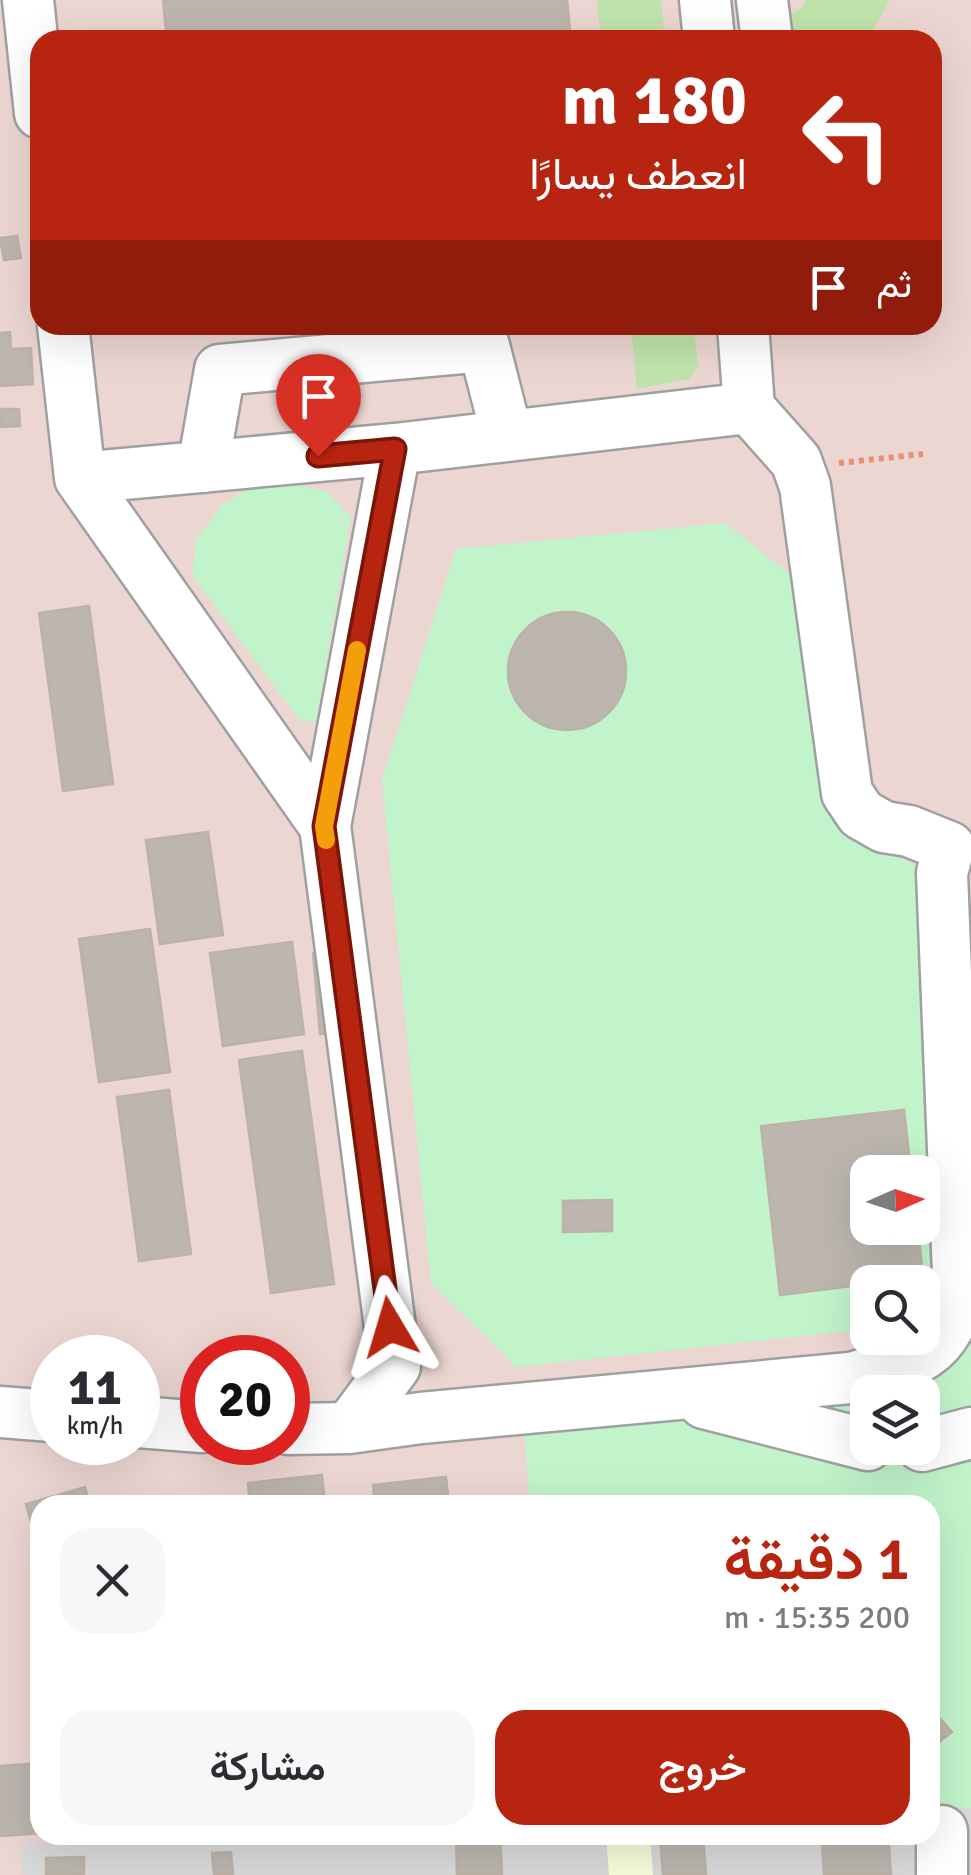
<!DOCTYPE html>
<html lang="ar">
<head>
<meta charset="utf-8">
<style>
	body { margin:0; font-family:Signika,Vazirmatn,sans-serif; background:#f7f7f7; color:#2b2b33; direction:rtl; height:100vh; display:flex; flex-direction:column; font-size:38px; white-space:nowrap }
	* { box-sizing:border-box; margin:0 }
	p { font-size:32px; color:#7c7c81 }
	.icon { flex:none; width:55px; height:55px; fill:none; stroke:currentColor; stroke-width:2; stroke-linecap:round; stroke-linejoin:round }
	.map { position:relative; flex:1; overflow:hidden; direction:ltr }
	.sheet { position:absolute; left:30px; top:1495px; width:910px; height:350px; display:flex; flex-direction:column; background:#fff; border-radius:30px; box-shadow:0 10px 40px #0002; direction:rtl }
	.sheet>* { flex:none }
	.hud { position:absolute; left:30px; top:30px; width:912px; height:305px; border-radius:30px; box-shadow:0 10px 40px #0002; direction:rtl; background:#b72410; color:#fff; overflow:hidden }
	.needle { width:65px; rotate:87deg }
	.fabs { position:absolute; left:850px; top:1155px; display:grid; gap:20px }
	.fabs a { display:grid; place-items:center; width:90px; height:90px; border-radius:20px; background:#fff; box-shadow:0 10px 40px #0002; font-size:50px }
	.speed { position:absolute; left:30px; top:1335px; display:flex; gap:20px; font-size:50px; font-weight:700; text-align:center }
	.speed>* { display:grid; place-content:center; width:130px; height:130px; border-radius:50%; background:#fff; box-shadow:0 10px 40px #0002; line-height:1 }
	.speed small { font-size:25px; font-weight:400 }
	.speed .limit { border:15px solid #d22; background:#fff; color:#111 }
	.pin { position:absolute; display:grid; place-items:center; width:85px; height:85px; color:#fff; margin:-102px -42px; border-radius:50% 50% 50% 0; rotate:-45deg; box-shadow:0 0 10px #0007 }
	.pin .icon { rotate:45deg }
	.me { position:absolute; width:110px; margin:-55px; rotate:353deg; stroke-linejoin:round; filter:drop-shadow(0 0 8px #0008) }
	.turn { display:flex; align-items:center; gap:35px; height:210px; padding:0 30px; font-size:45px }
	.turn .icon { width:130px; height:130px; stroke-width:2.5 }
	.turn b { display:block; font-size:70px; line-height:85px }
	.then { display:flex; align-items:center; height:95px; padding:0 30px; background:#0003; gap:20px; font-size:38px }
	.round { display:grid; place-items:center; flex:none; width:105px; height:105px; border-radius:30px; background:#f7f7f7 }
	.head { display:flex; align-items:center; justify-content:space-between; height:170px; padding:0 30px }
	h1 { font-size:60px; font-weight:600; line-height:75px; color:#b72410 }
	.button { display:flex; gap:20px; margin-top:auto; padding:20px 30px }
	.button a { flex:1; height:115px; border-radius:30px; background:#b72410; color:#fff; font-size:40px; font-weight:600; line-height:115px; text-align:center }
	.button a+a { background:#f7f7f7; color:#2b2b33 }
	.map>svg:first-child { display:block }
	.residential { fill:#dad9d9 }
	.commercial { fill:#ecd6d2; fill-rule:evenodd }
	.education { fill:#f8fcdb }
	.grass { fill:#c0e3ab }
	.park { fill:#c1f4cb; fill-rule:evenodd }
	.building { fill:#bcb6af; stroke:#bdb2a6; stroke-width:2.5 }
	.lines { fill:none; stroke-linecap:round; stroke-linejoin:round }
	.minor-casing { stroke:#a0a0a0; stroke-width:55 }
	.path { stroke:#ee8d71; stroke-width:6; stroke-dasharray:5 5; stroke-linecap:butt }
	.minor { stroke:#fff; stroke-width:50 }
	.route-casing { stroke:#77170a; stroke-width:25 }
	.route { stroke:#b72410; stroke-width:18 }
	.slow { stroke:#f59e0b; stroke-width:18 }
</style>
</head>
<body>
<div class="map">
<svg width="971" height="1875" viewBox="0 0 971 1875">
	<rect width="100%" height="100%" fill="#eceae2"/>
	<path class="residential" d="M930,1806L971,1808V1875H22L20,1843L260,1835H930Z"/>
	<path class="commercial" d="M0,0H971V1808L930,1806V1505H40V1835H260L21,1843L22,1875H0ZM40,40H932V325H40ZM868,1172H922V1228H868ZM868,1282H922V1338H868ZM52,1358H138V1442H52ZM202,1358H288V1442H202ZM868,1392H922V1448H868Z"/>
	<path class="education" d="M606,1835H650L653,1875H609Z"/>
	<path class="grass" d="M597,0H661L665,40H601Z
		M805,0H890L867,40H793L789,15L802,8Z
		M631,325H694L698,366L689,379L637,389Z"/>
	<path class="park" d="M263,480L326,491L351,517L316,721H300L192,575L196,540L222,505Z
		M725,523L796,579L842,828L915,866L935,1296L930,1323H923L922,1282H868L867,1329L516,1367L431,1283L382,780L456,549ZM868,1172H922V1228H868Z
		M971,1312V1808L930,1806V1505H530L524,1428L867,1395L868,1448H922V1392H886L957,1362Z"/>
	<path class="building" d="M163,0H567L571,40H167Z
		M17,236L21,258L4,260L0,238Z
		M10,332L11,349L31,348L33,384L0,386V333Z
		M0,409H19L20,426L1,427Z
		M89,606L113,784L63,791L39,613Z
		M508 671a59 59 0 1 1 118 0a59 59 0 1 1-118 0Z
		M208,832L223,935L160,944L146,840Z
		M150,929L170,1072L99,1082L79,939Z
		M292,942L304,1034L223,1046L210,953Z
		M336,952L342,1033L320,1034L313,953Z
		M302,1051L334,1284L271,1293L239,1060Z
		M169,1090L191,1254L139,1261L117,1097Z
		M904,1110L911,1172H868V1228H918L923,1278L868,1282V1284L780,1295L761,1126Z
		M612,1200V1231L563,1232V1201Z
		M322,1475L325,1505H250L248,1483Z
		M446,1477L449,1505H375L373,1485Z
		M85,1487L90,1505H40V1553L26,1504Z
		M936,1714L952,1732L935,1745L930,1739V1720Z
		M40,1763V1833L0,1836V1766Z
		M456,1835H500L502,1875H457Z
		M660,1835H703L706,1875H663Z
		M888,1835L891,1875H824L822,1840Z
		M231,1852L233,1875H214L212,1853Z
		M84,1857V1875H46V1858Z"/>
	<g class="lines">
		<g class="minor-casing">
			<path id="minor" d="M28,0L40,113
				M705,0L709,40
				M762,0L767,40
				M63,325L80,478L325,826
				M203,467L220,370L484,346L507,436
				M80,478L395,449
				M704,1403L868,1445
				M0,1412L52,1416
				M138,1422L202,1427
				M349,1428L421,1418L850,1378C905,1364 942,1362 959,1300L942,873L949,847L909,831L884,827L861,814L847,793L805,486L796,461L749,408
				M288,1429L349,1428L395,1366L325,826L395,449L749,408L743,325
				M922,1446L971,1433
				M942,1875V1831"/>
		</g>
		<path class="path" d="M839,463L923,454"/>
		<use href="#minor" class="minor"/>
	</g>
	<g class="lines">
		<g class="route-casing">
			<path id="route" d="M318,456L395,449L324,826L390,1327"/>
		</g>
		<use href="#route" class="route"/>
		<path class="slow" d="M326,840L324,826L357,650"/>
	</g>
</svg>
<div class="fabs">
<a><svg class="needle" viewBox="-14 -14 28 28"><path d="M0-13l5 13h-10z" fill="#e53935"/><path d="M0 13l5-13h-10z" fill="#7c7c81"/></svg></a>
<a><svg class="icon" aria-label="search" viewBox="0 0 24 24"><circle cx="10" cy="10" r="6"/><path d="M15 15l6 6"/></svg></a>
<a><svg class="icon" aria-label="layers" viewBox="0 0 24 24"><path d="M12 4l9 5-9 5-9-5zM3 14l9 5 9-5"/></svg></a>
</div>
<div class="speed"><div>11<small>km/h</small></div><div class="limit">20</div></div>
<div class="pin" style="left:318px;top:456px;background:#d93025"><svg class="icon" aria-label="arrive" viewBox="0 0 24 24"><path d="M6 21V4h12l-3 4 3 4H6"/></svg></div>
<svg class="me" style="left:390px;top:1327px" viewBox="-20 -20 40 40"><path d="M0-17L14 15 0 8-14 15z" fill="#b72410" stroke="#fff" stroke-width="4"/></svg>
<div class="hud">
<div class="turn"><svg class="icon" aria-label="left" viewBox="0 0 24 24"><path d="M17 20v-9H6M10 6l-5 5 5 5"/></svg><div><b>180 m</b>انعطف يسارًا</div></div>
<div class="then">ثم<svg class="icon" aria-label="arrive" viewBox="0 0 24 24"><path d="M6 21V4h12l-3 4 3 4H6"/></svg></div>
</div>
<section class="sheet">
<div class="head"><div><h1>1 دقيقة</h1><p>200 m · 15:35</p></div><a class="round"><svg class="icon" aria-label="close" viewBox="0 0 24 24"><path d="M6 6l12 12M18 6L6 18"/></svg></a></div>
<div class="button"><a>خروج</a><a>مشاركة</a></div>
</section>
</div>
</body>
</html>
